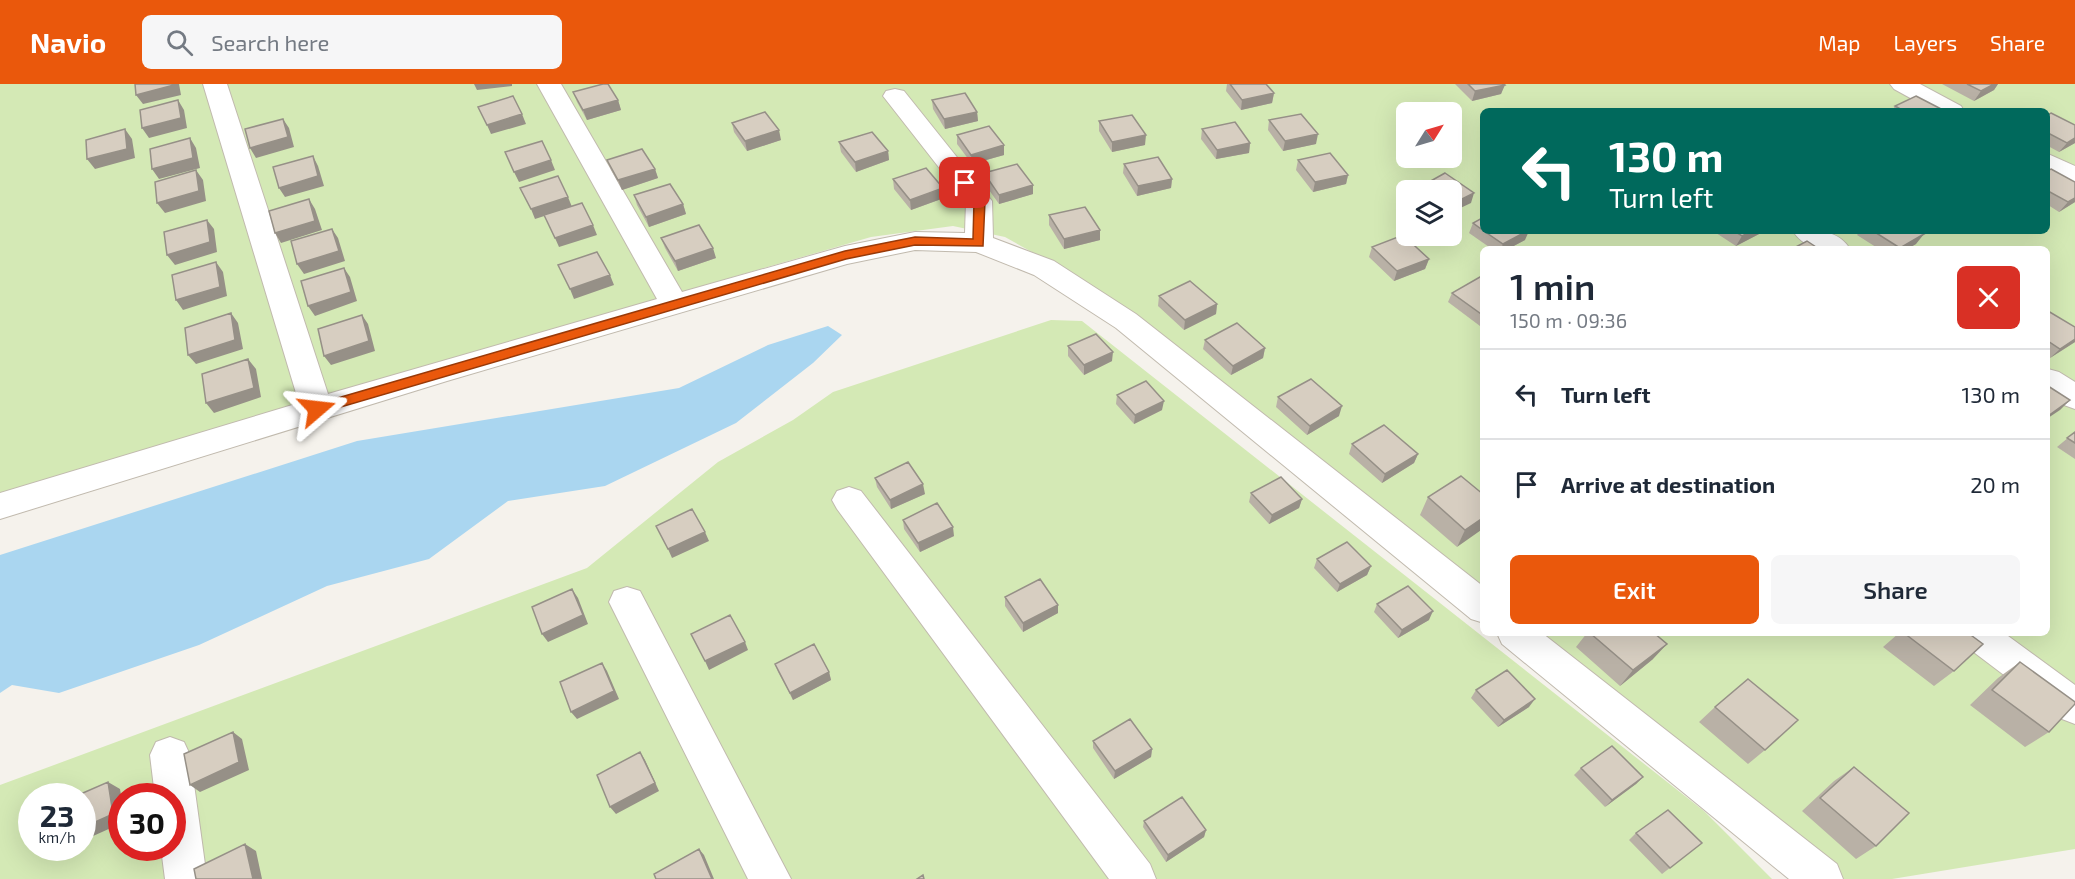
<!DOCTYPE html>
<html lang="en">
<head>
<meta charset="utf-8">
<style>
	body { margin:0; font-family:"Exo 2",sans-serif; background:#f6f6f7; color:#1f2937; height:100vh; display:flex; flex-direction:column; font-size:22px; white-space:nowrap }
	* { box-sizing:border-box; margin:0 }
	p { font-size:20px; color:#747a83 }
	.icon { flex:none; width:33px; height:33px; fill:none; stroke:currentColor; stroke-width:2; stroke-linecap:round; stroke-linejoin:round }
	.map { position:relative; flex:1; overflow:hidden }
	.panel { position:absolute; left:1480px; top:162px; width:570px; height:390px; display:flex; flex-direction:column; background:#fff; border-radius:9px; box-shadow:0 6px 24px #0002 }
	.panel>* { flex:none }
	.hud { position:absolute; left:1480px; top:24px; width:570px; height:126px; border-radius:9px; box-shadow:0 6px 24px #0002; background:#00695c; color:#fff; overflow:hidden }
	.needle { width:39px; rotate:53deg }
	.tools { position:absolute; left:1396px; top:18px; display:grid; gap:12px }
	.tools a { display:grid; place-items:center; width:66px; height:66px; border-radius:9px; background:#fff; box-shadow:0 6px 24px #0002; font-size:30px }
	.speed { position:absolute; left:18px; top:699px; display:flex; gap:12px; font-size:30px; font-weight:700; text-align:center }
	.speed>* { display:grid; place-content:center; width:78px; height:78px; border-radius:50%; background:#fff; box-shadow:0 6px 24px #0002; line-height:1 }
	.speed small { font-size:15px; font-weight:400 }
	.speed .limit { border:9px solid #d22; background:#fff; color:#111 }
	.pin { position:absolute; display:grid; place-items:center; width:51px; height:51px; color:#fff; margin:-26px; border-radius:12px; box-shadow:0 3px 9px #0006 }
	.me { position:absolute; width:66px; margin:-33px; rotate:73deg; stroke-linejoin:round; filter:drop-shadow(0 0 4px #0008) }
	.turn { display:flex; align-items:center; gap:21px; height:126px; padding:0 30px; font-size:27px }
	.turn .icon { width:78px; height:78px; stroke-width:2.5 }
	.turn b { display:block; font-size:42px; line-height:51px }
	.round { display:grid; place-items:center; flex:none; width:63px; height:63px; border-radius:9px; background:#f6f6f7 }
	.overview { display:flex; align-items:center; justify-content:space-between; height:102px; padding:0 30px }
	h1 { font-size:36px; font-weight:600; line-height:45px }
	.cta { display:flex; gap:12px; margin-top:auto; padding:12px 30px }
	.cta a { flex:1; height:69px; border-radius:9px; background:#ea580c; color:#fff; font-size:24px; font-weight:600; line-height:69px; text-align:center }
	.cta a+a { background:#f6f6f7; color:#1f2937 }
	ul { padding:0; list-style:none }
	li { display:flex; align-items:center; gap:18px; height:90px; padding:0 30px; border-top:2px solid #e0e1e3 }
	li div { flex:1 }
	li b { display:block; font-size:22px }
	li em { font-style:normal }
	header { display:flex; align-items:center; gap:36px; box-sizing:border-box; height:84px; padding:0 30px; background:#ea580c; color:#fff }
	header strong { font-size:28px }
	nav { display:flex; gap:33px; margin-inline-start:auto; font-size:21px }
	.search { width:420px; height:54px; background:#f6f6f7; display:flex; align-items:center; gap:15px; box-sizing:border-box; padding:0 21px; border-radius:9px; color:#747a83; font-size:22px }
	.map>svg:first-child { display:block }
	.green { fill:#d4e9b5; fill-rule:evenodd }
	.water { fill:#aad6f0 }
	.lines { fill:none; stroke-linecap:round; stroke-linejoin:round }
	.minor-casing { stroke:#c1baae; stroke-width:2 }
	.minor { fill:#fff; fill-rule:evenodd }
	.wall { fill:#b9b1a6 }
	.shaded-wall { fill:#969087 }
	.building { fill:#d7cec1; stroke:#969087; stroke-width:1.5 }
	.route { fill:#ea580c; stroke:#983908; stroke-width:1.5 }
</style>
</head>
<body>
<header>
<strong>Navio</strong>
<div class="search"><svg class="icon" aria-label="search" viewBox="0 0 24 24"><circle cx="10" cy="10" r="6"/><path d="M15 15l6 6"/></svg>Search here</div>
<nav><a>Map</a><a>Layers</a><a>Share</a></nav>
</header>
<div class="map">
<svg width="2075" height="795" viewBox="0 0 2075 795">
	<rect width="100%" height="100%" fill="#f5f2ec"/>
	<path class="green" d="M0,0H2075V765L1892,795H1844L1533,549H2048V165H1484L1483,510L1078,194L1005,153L953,142L871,153L571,240L0,412ZM1484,27H2048V147H1484ZM1407,28H1452V74H1407ZM1407,106H1452V152H1407Z
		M1051,236L1082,237L1704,727L1772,795H0V701L587,484L718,378L793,336L833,308ZM32,712H82V764H32ZM122,712H172V764H122Z"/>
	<path class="water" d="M828,242L842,251L813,279L736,339L605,402L508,417L429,475L327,502L199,561L59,609L12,601L0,609V471L357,357L679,304L768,261Z"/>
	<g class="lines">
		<g class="minor-casing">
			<path id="minor" d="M203,0H227L328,310L657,215L537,0H561L682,208L845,162L915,148L965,149L966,118L883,12L886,7L895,5L904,7L992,117L993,154L1054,177L1136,230L1484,503V539L1471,535L1116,244L1034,191L976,168L915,166L847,180L447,297L0,435V409L299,319Z
				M1890,0H1920L1961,22L1964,27H1934L1894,5Z
				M2048,70L2075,82V101L2048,88Z
				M1793,147C1815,147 1837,144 1850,165C1828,165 1806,168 1793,147Z
				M2048,285L2059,288L2075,298V325L2064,321L2048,311Z
				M849,403L861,407L1150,780L1156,795H1109L837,425L832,416L837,407Z
				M627,503L640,507L791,795H748L609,518L614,507Z
				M1497,549H1542L1837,780L1843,795H1789L1502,560Z
				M1958,549H2004L2075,601V640L2062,635L1963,560Z
				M170,653L184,658L190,671L207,795H165L161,764H172V712H155L150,671L156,658Z"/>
		</g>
		<use href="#minor" class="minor"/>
	</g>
	<path class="wall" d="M1227,0H1266L1274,9L1272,19L1241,26L1226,7Z
		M1455,0H1504L1501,10L1472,17Z
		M1942,0H1998L1994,6L1974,17Z
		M573,8L618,16L621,26L587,36L577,18Z
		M932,16L977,28L978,37L945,45L933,25Z
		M1895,22L1945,27H1892Z
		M2048,31L2075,59L2059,68L2048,62Z
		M1269,36L1316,60L1283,67L1268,46Z
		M1099,37L1145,61L1112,68L1099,47Z
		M732,39L781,56L747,67L734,48Z
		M1202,45L1250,59L1249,69L1216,75L1201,55Z
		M957,51L1004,61V71L972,80L957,60Z
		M839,58L888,67L889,76L856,88L841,68Z
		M607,76L655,85L658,94L622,106L611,86Z
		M1298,76L1348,91L1346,100L1313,108L1296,86Z
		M1124,80L1172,95L1171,104L1137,112L1123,89Z
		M2048,87L2075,118L2059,128L2048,121Z
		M984,89L1033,101V110L999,120L984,99Z
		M893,95L944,114L911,126L894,105Z
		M634,111L683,120L686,130L649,143L637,121Z
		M1049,131L1100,156L1064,165L1049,141Z
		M1473,139L1525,156L1508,165H1492L1469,149Z
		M1713,147H1762L1761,149L1736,162Z
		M1860,147H1918L1916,160L1907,165H1879L1857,151Z
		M661,154L716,174L678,187L665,164Z
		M1372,163L1429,175L1425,185L1394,197L1369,173Z
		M1484,196V240L1480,242L1448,218L1452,209Z
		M1159,212L1217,220L1216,230L1184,246L1158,222Z
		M2048,227L2075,258L2050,274L2048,272Z
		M1205,256L1265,264L1263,274L1231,291L1203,265Z
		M1068,262L1112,277L1084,291L1068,272Z
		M1117,311L1162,326L1134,340L1116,320Z
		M1278,313L1339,332L1307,351L1276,323Z
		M2075,348V375L2057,363Z
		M1352,360L1418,370L1414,379L1382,399L1349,370Z
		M875,394L925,410L891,425L877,403Z
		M1251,409L1302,415L1299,424L1269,440L1249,418Z
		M1484,411L1457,463L1420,431L1428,413Z
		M903,436L954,452L920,468L904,445Z
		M1317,475L1371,482L1367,491L1337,508L1314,484Z
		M1005,513L1058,521V529L1023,548L1005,522Z
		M1377,520L1429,536L1398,554L1374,528Z
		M1587,549H1654L1653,575L1620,602L1576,563Z
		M1899,549H1968L1954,587L1934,602L1883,563Z
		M2020,578L2049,648L2025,663L1970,621L1998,594Z
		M775,580L829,588L831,596L793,616L778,588Z
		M1476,606L1529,623L1498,643L1471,614Z
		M1715,623L1765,666L1748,680L1699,638Z
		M1093,657L1152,665L1151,673L1114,695L1093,664Z
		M1854,683L1876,762L1856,775L1802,727L1834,697Z
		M1581,684L1643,693L1636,700L1605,723L1574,691Z
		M1144,737L1206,746L1204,753L1166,778L1143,743Z
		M1636,749L1702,759L1662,790L1629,756Z"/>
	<path class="shaded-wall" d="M174,0H179L181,11L143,20L136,11Z
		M474,0H512V2L477,6Z
		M1994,0H1998L1994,6L1974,17L1981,7Z
		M1505,1L1501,10L1472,17L1475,7Z
		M1274,9L1272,19L1241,26L1242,16Z
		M178,16L184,26L187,44L149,54L142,44Z
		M618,16L621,26L587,36L583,26Z
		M977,28L978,37L945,45L944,35Z
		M522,30L526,40L491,50L487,41Z
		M283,35L289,44L294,63L256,74L250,64Z
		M125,45L132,55L135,74L95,85L87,75Z
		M779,46L781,56L747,67L745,57Z
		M1318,50L1316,60L1283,67L1285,57Z
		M1146,51L1145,61L1112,68V58Z
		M190,54L196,64L200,84L159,95L152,85Z
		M2075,54V59L2059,68L2067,59Z
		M1250,59L1249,69L1216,75L1217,66Z
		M1004,61V71L972,80L971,71Z
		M888,67L889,76L856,88L855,78Z
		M313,72L318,82L324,102L285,113L279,104Z
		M551,76L555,86L519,98L514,88Z
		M655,85L658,94L622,106L618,96Z
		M196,86L203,96L206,117L165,129L157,119Z
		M1348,91L1346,100L1313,108L1315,98Z
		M1172,95L1171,104L1137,112L1138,102Z
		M1033,101V110L999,120V111Z
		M943,104L944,114L911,126L910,116Z
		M1474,109L1471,119L1452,128V120Z
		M568,113L572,123L535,135L531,125Z
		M2075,114V118L2059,128L2068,118Z
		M309,115L315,125L322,146L281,159L275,149Z
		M683,120L686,130L649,143L646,133Z
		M207,136L214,145L217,168L175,181L167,171Z
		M593,141L597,151L559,163L555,154Z
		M332,145L338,154L345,177L304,190L297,180Z
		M1100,146V156L1064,165V155Z
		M1527,147H1529L1525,156L1508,165H1501L1503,160Z
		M1752,147H1762L1761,149L1736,162L1742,152Z
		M1924,150L1916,160L1907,165H1899Z
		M713,164L716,174L678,187L675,177Z
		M1429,175L1425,185L1394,197L1397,187Z
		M216,178L223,188L227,212L183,226L176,216Z
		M344,184L350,193L357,217L315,232L308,222Z
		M610,191L614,201L574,215L570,205Z
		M1217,220L1216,230L1184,246L1185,236Z
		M231,229L238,239L243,265L196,280L188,271Z
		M362,231L368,240L375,267L331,281L324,272Z
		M1484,234V240L1480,242Z
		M2075,255V258L2050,274L2060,265Z
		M1265,264L1263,274L1231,291L1233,282Z
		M1113,268L1112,277L1084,291V281Z
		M248,275L256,285L261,313L214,329L206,319Z
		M2070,316L2060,326L2048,334V332Z
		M1164,317L1162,326L1134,340L1135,331Z
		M1342,322L1339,332L1307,351L1310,342Z
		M1418,370L1414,379L1382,399L1385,390Z
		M923,400L925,410L891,425L890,416Z
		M1302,415L1299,424L1269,440L1272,431Z
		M1484,433V444L1457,463L1465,446Z
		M953,443L954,452L920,468L918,459Z
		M705,448L709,457L672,474L668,465Z
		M1371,482L1367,491L1337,508L1340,500Z
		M572,505L578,514L588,540L548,558L542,550Z
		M1058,521V529L1023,548V539Z
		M1433,527L1429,536L1398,554L1402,546Z
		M745,558L748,566L709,586L705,577Z
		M1667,560L1653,575L1620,602L1633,586Z
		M602,579L607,587L619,615L577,635L571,628Z
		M829,588L831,596L793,616L790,609Z
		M1535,615L1529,623L1498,643L1504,636Z
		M233,648L242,655L249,686L200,708L190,701Z
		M1152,665L1151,673L1114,695L1115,687Z
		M640,668L645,676L659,707L616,730L610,723Z
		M1643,693L1636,700L1605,723L1612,716Z
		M108,698L120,705L122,717V739L82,757V744Z
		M1206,746L1204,753L1166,778L1168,771Z
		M245,760L256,767L262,795H253Z
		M699,765L704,771L714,795H712Z"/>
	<path class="building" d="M135,0H174V1L136,11Z
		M603,0H608L618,16L583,26L573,8Z
		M1230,0H1266L1274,9L1242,16Z
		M1468,0H1504L1505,1L1475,7Z
		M1967,0H1994L1981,7Z
		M965,9L977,28L944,35L932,16Z
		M513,12L522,30L487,41L478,23Z
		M1916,12L1945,27H1904L1895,22Z
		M178,16L181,34L142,44L140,26Z
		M765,28L779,46L745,57L732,39Z
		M2051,29L2075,41V54L2067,59L2048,49V31Z
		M1301,30L1318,50L1285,57L1269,36Z
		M1132,31L1146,51L1112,58L1099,37Z
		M283,35L288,53L250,64L245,45Z
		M1235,38L1250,59L1217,66L1202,45Z
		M989,42L1004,61L971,71L957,51Z
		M125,45L127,65L87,75L86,56Z
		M872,48L888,67L855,78L839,58Z
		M190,54L193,74L152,85L150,65Z
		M542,57L551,76L514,88L505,68Z
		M642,65L655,85L618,96L607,76Z
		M1330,69L1348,91L1315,98L1298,76Z
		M313,72L318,92L279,104L273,83Z
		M1158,73L1172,95L1138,102L1124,80Z
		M1017,80L1033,101L999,111L984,89Z
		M926,84L943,104L910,116L893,95Z
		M2051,85L2075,98V114L2068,118L2048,107V87Z
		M196,86L199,107L157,119L155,98Z
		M1445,89L1474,109L1452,120V106H1425L1420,103Z
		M558,92L568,113L531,125L520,104Z
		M670,100L683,120L646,133L634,111Z
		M309,115L315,137L275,149L269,127Z
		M582,119L593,141L555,154L544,131Z
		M1085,123L1100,146L1064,155L1049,131Z
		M1484,133V147L1473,139Z
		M207,136L210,158L167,171L164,148Z
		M699,141L713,164L675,177L661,154Z
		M332,145L339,167L297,180L291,157Z
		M1484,147H1527L1503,160Z
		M1734,147H1752L1742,152Z
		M1873,147H1918L1924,150L1900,164Z
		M1403,151L1429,175L1397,187L1372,163Z
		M1807,157L1819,165H1792Z
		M597,168L610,191L570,205L558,181Z
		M216,178L220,203L176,216L172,191Z
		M344,184L351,208L308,222L301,197Z
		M1480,193L1484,196V232L1452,209Z
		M1190,197L1217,220L1185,236L1159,212Z
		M2048,227L2075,243V255L2060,265L2048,257Z
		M231,229L235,256L188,271L185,244Z
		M362,231L369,257L324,272L318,245Z
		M1237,239L1265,264L1233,282L1205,256Z
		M1096,250L1113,268L1084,281L1068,262Z
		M248,275L254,304L206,319L202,290Z
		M1311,295L1342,322L1310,342L1278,313Z
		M1146,297L1164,317L1135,331L1117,311Z
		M2048,302L2070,316L2048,332Z
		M1384,341L1418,370L1385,390L1352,360Z
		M2075,348V359L2067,354Z
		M908,378L923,400L890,416L875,394Z
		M1461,392L1484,411V433L1465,446L1428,413Z
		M1281,393L1302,415L1272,431L1251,409Z
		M937,419L953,443L918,459L903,436Z
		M692,425L705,448L668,465L656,442Z
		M1347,458L1371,482L1340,500L1317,475Z
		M1040,495L1058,521L1023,539L1005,513Z
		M1408,502L1433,527L1402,546L1377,520Z
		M572,505L583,531L542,550L532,523Z
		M730,531L745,558L705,577L691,550Z
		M1590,549H1654L1667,560L1633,586Z
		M1904,549H1968L1983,560L1954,587Z
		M814,560L829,588L790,609L775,580Z
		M2020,578L2075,618V620L2049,648L1992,606Z
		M602,579L614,607L571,628L560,598Z
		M1507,586L1535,615L1504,636L1476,606Z
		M1748,595L1798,636L1765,666L1715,623Z
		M1130,635L1152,665L1115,687L1093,657Z
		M233,648L239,678L190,701L184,670Z
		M1612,662L1643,693L1612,716L1581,684Z
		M640,668L655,699L610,723L597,691Z
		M1854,683L1909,729L1876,762L1820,714Z
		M108,698L113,730L82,744V712H76Z
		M1182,713L1206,746L1168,771L1144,737Z
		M1668,726L1702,759L1670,784L1636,749Z
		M245,760L253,795H196L194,785Z
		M699,765L712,795H656L654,790Z
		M923,791L924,795H917Z"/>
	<path class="route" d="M965,96L969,97L985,117L983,162L915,161L846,175L317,330L310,325L317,320L845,167L915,153L973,155L974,117L960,99Z"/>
</svg>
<div class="tools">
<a><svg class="needle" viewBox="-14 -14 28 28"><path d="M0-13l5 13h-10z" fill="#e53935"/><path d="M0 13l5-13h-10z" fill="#747a83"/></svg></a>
<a><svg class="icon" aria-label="layers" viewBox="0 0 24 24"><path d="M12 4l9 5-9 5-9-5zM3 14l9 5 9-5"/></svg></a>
</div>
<div class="speed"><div>23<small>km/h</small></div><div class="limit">30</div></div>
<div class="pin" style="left:965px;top:99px;background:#d93025"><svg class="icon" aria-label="arrive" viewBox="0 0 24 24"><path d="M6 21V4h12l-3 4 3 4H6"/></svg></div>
<svg class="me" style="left:317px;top:325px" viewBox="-20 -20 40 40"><path d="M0-17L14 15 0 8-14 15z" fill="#ea580c" stroke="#fff" stroke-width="4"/></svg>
<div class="hud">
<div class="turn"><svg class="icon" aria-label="left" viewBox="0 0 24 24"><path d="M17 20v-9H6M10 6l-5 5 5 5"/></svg><div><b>130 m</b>Turn left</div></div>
</div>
<section class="panel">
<div class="overview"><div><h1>1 min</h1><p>150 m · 09:36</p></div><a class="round" style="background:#d93025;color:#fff"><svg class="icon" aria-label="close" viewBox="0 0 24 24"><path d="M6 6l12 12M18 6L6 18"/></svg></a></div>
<ul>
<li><svg class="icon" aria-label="left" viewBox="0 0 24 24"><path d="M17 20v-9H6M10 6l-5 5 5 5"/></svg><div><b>Turn left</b></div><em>130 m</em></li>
<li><svg class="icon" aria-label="arrive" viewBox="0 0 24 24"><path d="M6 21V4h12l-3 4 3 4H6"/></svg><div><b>Arrive at destination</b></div><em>20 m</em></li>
</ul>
<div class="cta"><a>Exit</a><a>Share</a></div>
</section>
</div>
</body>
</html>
